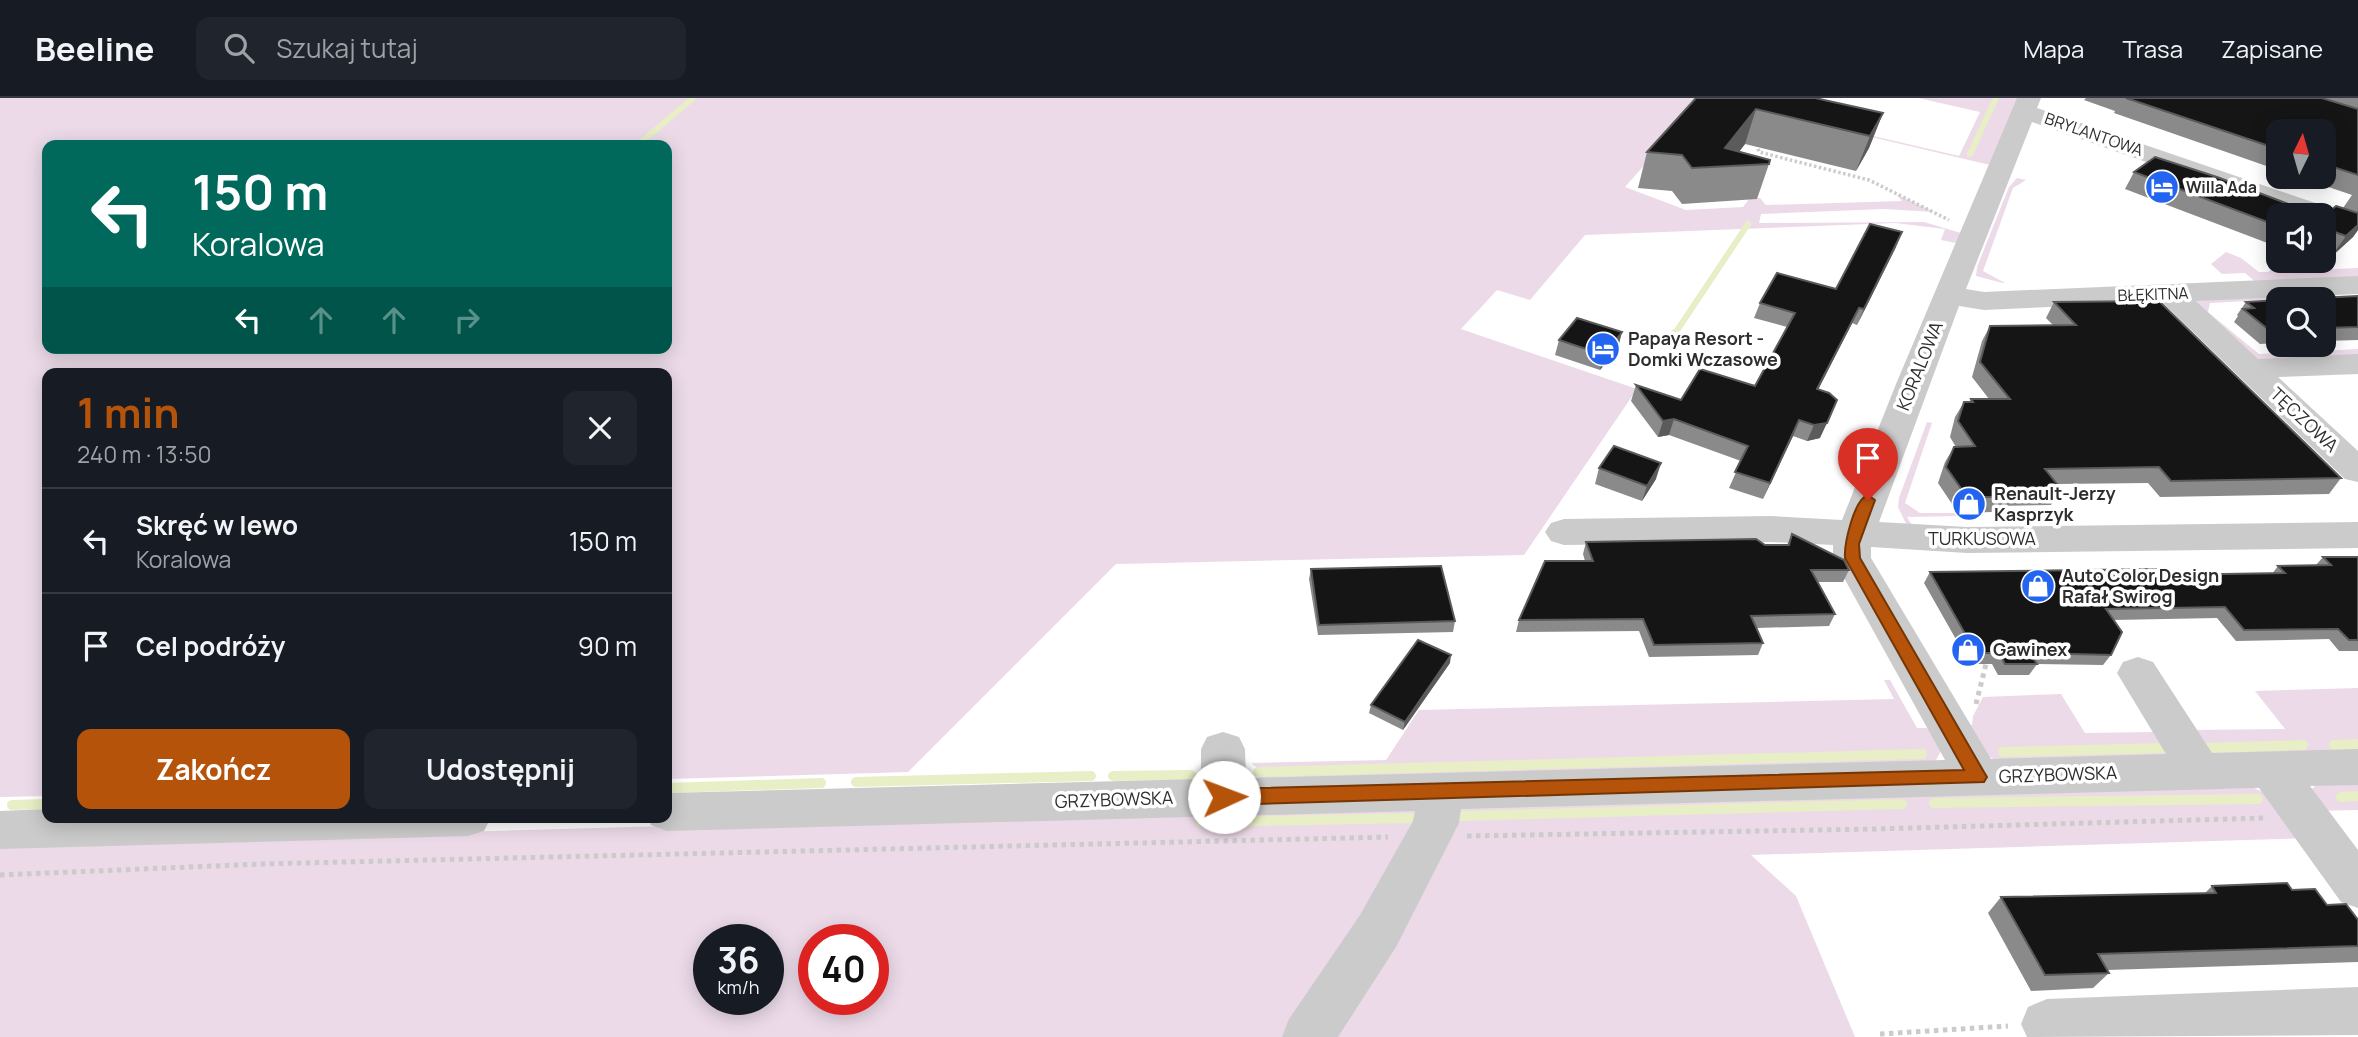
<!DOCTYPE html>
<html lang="pl">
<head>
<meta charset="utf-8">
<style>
	body { margin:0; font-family:Manrope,sans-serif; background:#20242c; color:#f1f3f6; height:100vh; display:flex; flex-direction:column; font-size:26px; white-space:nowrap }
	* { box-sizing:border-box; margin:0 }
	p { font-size:23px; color:#9ea1a6 }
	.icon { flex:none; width:38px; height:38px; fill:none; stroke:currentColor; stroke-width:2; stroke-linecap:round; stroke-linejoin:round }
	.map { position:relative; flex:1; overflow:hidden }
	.drawer { position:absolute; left:42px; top:270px; width:630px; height:455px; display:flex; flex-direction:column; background:#171b24; border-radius:14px; box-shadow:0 4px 18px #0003 }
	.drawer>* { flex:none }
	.guide { position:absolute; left:42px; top:42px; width:630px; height:214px; border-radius:14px; box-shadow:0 4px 18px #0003; background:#00695c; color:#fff; overflow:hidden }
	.needle { width:46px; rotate:5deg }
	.fabs { position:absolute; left:2266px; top:21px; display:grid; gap:14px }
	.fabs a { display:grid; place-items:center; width:70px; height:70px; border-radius:14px; background:#171b24; box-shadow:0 4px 18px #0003; font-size:35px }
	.speed { position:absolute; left:693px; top:826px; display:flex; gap:14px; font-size:35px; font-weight:700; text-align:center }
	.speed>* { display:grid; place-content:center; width:91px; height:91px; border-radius:50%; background:#171b24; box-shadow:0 4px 18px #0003; line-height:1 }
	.speed small { font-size:18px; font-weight:400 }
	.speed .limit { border:10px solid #d22; background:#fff; color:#111 }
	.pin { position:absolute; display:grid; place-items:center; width:60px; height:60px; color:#fff; margin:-72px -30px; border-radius:50% 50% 50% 0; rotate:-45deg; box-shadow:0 0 7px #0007 }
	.pin .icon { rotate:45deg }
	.me { position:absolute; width:77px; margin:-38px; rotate:88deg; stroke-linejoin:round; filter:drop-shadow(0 0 5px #0008) }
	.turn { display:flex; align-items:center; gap:24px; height:147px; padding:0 35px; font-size:32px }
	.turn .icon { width:91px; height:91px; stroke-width:2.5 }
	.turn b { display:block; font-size:49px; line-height:60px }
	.lanes { display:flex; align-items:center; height:66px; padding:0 35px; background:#0003; justify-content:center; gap:35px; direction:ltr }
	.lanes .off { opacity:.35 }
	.round { display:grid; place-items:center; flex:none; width:74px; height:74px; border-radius:14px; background:#20242c }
	.headline { display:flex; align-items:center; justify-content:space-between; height:119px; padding:0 35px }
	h1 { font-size:42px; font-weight:700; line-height:52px; color:#b45309 }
	.cta { display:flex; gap:14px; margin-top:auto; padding:14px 35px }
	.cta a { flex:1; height:80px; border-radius:14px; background:#b45309; color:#fff; font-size:28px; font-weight:700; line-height:80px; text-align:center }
	.cta a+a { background:#20242c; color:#f1f3f6 }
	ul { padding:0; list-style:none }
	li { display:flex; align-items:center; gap:21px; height:105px; padding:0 35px; border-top:2px solid #363941 }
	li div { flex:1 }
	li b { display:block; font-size:26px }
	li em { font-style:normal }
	header { display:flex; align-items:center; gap:42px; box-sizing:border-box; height:98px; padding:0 35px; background:#171b24; border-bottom:2px solid #363941 }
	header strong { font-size:33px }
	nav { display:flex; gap:38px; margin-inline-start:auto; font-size:24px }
	.search { width:490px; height:63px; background:#20242c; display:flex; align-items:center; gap:18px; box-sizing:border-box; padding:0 24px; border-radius:14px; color:#9ea1a6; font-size:26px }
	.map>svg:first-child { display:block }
	.green { fill:#ecdae8; fill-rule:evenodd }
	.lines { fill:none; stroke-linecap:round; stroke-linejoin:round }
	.stream-far2 { stroke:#e8eec5; stroke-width:6 }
	.stream-far1 { stroke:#e8eec5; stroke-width:8 }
	.stream { stroke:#e8eec5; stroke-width:10 }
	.path-far1 { stroke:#cbcbcb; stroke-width:3.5; stroke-dasharray:2.5 2.5; stroke-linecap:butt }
	.path { stroke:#cbcbcb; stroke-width:5; stroke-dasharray:4.5 4.5; stroke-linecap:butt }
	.minor { fill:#cbcbcb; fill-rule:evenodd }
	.wall { fill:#8a8a8a }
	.shaded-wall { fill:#5b5b5b }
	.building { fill:#151515; stroke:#5b5b5b; stroke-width:2 }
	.route { fill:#b45309; stroke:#753606; stroke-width:2 }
	.labels { text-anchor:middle; stroke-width:7; stroke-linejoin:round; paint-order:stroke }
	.far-street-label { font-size:16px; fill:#2e2e2e; stroke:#fff }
	.far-poi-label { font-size:16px; font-weight:bold; fill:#2e2e2e; stroke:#fff; text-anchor:start }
	.poi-label { font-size:18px; font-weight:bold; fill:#2e2e2e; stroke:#fff; text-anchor:start }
	.street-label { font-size:18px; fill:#2e2e2e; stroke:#fff }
</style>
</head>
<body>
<header>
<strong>Beeline</strong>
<div class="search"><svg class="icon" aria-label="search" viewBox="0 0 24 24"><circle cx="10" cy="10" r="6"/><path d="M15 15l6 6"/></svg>Szukaj tutaj</div>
<nav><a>Mapa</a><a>Trasa</a><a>Zapisane</a></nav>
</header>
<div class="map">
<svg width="2358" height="939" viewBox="0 0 2358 939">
	<rect width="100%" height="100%" fill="#fff"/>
	<path class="green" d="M0,0H1711L1959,58L1980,14L1918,0H2018L1990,67L1714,2L1648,63L1625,89L1686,112L1743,109L1749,101L1760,100L1766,107L1902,103L1896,96L1934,114L1884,111L1761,116L1759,125L1924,124L1961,135L1956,145L1941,142L1945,131L1895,125L1585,137L1530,202L1497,192L1461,231L1637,291L1524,457L1116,466L908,674L667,681V275H47V698L0,699ZM47,47H667V250H47Z
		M2017,80L2026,82L2013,90L1983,173L2005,185H2003L1976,178L1977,169L2009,89Z
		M2226,154L2241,160L2259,174H2268L2277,167L2295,173L2358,170V181L2258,186L2245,175L2222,176L2211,166Z
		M2277,196L2283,201L2210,205L2208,214L2259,256L2358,251V260L2258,262L2195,202Z
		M1927,324L1932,325L1905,405L1920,415H1957L1959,418L1907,419L1915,432H1909L1898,409L1899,400Z
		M1884,582H1890L1917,630H1933L1942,651L1936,662L1928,665L1270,684L1258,679L1257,670L1251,665L1386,662L1419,612L1894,601Z
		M2358,590V655L2215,659L2190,632L2285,631L2255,593Z
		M2061,596L2085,635L2156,634L2170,655L2165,661L1995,662L1988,658L1962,627H1972L1973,618L1983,599Z
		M2358,681V712L2315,713L2312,691L2318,685Z
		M2254,690L2263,694L2309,740L1751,757L1796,798L1855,939H0V747L1413,707L1451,717L1465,705ZM709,842H768V901H709ZM814,842H873V901H814Z"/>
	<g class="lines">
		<path class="stream-far2" d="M638,47L693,0
			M1970,56L1996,0
			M1674,237L1748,126"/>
		<path class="stream-far1" d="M1670,243L1675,235"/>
		<path class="stream" d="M2334,647L2358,646
			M2202,650L2303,647
			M2003,654L2165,650
			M1258,674L1922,656
			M1113,678L1191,677
			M856,684L1091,678
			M667,690L821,685
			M2341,699L2358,698
			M1934,705L2258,701
			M12,707L47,706
			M1460,718L1902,706
			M1201,724L1417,720"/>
		<path class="path-far1" d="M1757,46L1759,54L1869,82L1949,122"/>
		<path class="path" d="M1976,606L1986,566
			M1467,738L1876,731L2263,720
			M0,777L261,766L1388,739
			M1880,936L2008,928"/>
		<path class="minor" d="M2017,0H2041L2037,10L2333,111L2337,117L2333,123L2324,125V117H2297L2032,24L1966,191L1984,194L2358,178V196L2196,203L2258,261L2358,256V276L2278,279L2358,353V384L2345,381L2162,204L1984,212L1959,208L1879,424L1967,429L2358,424V450L1967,455L1871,449V460L1991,661L2166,656L2117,575L2123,564L2138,559L2153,564L2212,655L2358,651V687L2310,688L2358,752V810L2341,804L2259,690L1461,711L1459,725L1396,849L1338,939H1282L1289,921L1360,817L1413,723L1415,713L667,733L651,727L647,719H667V695L1201,681V651L1207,639L1223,634L1239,639L1245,651L1246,680L1945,662L1833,460V447L1771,444L1564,447L1551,443L1545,434L1551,425L1564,421L1771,418L1842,422L1896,286Z
			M47,711V719H491L484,733L468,738L0,751V713Z
			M2358,889V937L2027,939L2021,926L2028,909L2047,901Z"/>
	</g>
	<path class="wall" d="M1696,0L1883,15L1869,50L1856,73L1745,46L1739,54L1769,66L1757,101L1682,106L1672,93L1638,90L1647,54Z
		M2086,0H2322L2352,9L2324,0H2358V132L2353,139L2331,159L2324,157V118L2343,110L2352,97L2299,79H2324V33H2278V72L2114,15L2115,13L2084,2Z
		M2134,74L2278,117V149L2125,91Z
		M1896,149L1857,227L1852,225L1818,292L1820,340L1807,343L1793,338L1763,401L1729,390L1741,363L1669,337L1658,339L1631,303L1636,287L1681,302L1755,288L1787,229L1754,220L1760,205L1836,191Z
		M2358,198V242L2324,243V201Z
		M2278,202V245L2260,246L2234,224L2238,218L2237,217L2246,204Z
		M2054,204L2341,380L2329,396L2160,399L2148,385L2057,386L2061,391L2051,407L1997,408L1992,414L1958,415L1938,385L1945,364L1954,349H1956L1950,339L1955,319L1964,304H1969L1971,301H1989L1972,279L1982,243L1990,228L2053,227L2046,220Z
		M1559,242L1618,250L1600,272L1555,257Z
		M1599,370L1656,381L1642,403L1595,386Z
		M1792,436L1849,472L1843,484H1818L1835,516L1829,528L1757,530L1763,545L1758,557L1649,559L1639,533L1516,534L1519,522L1585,463L1583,456L1586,444L1787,447Z
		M2323,459H2358V553H2339L2329,541L2236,543L2217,520L2113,522L2111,557L2103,567L2037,566L2029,577H1998L1992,566H1970L1924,485L1930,474L2162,477L2272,476L2278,468L2316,467Z
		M1311,471L1455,523L1453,534L1318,537L1309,481Z
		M1450,565L1403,632L1369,615L1371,607Z
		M2212,788L2292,792L2327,807L2358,822V864L2107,872L2109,875L2093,890L2031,893L1988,815L2001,799L2205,795Z"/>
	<path class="shaded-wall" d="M1756,11L1745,46L1728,68L1725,50Z
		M1883,15L1869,50L1856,73L1870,38Z
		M2358,127V132L2353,139L2331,159L2346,138Z
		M1902,134L1896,149L1857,227L1864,211Z
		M1859,210L1852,225L1810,307L1817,291Z
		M1622,234L1618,250L1600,272L1604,257Z
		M1674,321L1669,337L1658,339L1663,323Z
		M1799,322L1793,338L1763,401L1770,385Z
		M1827,325L1820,340L1807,343L1814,327Z
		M1661,365L1656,381L1642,403L1647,388Z
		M1451,557L1450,565L1403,632L1405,624Z"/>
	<path class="building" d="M1696,0H1815L1883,15L1870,38L1756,11L1725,50L1770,62L1769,66L1692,70L1682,57L1647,54Z
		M2126,0H2322L2358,11V77L2324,66V33H2278V51Z
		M2155,59L2217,79L2312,115L2309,117H2278V128L2134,74Z
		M2336,108L2358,115V127L2346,138L2324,130V118Z
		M1870,126L1902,134L1864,211L1859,210L1817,291L1829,295L1837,302L1827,325L1814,327L1799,322L1770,385L1735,374L1748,348L1674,321L1663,323L1636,287L1681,302L1700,271L1755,288L1795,215L1760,205L1777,175L1836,191Z
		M2358,198V229L2324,230V201H2299Z
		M2278,202V232H2269L2243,211L2254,210L2246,204Z
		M2159,203L2341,380L2171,383L2159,369L2045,371L2061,391L2006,392L2001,399H1967L1946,369L1954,349L1975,348L1958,323L1964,304H1973L1971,301H2010L1980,264L1990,228L2076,227L2054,204Z
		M1577,220L1622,234L1604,257L1559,242Z
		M1614,348L1661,365L1647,388L1599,370Z
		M1792,436L1844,462L1849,472H1811L1835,516L1751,518L1763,545L1654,547L1643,521L1519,522L1545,463H1593L1586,444L1756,441L1765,447H1789Z
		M2323,459H2358V542H2349L2338,531L2244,532L2225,509L2106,511L2122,534L2111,557L2030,555L2037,566H2005L1999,555H1976L1930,474L2157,471L2162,477L2285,475L2278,468L2331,467Z
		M1441,468L1455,523L1319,527L1311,471Z
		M1418,542L1451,557L1405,624L1371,607Z
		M2287,785L2292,792L2315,791L2327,807L2346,806L2358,822V848L2098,856L2109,875L2045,877L2001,799L2216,795L2212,788Z"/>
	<path class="route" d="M1868,397L1875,402L1859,446L1860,460L1984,674L1987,679L1984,684L1224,707L1217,704L1215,699L1217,693L1224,691L1964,672L1845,460C1844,446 1854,401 1868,397Z"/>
	<defs>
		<g id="hotel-disc" transform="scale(1.75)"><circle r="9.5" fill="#2364f1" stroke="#fff"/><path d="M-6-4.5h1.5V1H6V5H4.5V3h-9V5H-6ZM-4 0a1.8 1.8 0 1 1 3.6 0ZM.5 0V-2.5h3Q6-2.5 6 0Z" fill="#fff"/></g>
		<g id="shop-disc" transform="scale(1.75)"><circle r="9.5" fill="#2364f1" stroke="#fff"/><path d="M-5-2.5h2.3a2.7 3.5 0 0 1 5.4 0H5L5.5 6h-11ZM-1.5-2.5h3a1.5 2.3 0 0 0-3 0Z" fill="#fff"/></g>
	</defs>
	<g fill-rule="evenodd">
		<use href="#hotel-disc" x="2162" y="89"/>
		<use href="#hotel-disc" x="1603" y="251"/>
		<use href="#shop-disc" x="1969" y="406"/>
		<use href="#shop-disc" x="2038" y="488"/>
		<use href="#shop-disc" x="1968" y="552"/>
	</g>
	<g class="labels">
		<g class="far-street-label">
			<text transform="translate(2094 36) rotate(19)" y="6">BRYLANTOWA</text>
			<text transform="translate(2153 196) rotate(-2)" y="6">BŁĘKITNA</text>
		</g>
		<g class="far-poi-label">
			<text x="2186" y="95">Willa Ada</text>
		</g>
		<g class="poi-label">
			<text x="1628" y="247">Papaya Resort -<tspan x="1628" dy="21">Domki Wczasowe</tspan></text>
			<text x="1994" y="402">Renault-Jerzy<tspan x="1994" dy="21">Kasprzyk</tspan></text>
			<text x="2062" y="484">Auto Color Design<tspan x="2062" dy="21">Rafał Swirog</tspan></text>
			<text x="1993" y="558">Gawinex</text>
		</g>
		<g class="street-label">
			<text transform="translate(1920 268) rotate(-68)" y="6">KORALOWA</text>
			<text transform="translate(2304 322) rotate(43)" y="6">TĘCZOWA</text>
			<text x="1982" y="447">TURKUSOWA</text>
			<text transform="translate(2058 677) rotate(-2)" y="6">GRZYBOWSKA</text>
			<text transform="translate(1114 702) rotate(-2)" y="6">GRZYBOWSKA</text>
		</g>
	</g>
</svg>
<div class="fabs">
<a><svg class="needle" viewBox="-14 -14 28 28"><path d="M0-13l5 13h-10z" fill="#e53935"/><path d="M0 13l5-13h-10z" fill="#9ea1a6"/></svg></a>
<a><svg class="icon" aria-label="sound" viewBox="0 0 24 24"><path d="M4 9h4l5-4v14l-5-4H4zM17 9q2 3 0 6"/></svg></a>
<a><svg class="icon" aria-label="search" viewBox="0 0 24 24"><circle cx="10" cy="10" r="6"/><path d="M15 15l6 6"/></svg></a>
</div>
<div class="speed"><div>36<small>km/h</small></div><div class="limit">40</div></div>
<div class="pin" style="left:1868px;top:402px;background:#d93025"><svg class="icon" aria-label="arrive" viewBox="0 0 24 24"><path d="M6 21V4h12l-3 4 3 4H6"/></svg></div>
<svg class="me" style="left:1224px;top:699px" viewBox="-20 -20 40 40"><circle r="19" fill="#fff"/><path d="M0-13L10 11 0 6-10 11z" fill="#b45309"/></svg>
<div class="guide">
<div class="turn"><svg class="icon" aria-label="left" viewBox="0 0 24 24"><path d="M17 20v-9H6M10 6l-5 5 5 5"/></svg><div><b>150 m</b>Koralowa</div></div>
<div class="lanes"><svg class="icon" aria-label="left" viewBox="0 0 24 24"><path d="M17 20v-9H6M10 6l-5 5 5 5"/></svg><svg class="icon off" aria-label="ahead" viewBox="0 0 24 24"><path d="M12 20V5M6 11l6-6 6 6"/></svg><svg class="icon off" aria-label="ahead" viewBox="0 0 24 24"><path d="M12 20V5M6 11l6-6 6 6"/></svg><svg class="icon off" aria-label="right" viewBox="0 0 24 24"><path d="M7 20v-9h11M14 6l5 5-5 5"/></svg></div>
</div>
<section class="drawer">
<div class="headline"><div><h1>1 min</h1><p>240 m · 13:50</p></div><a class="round"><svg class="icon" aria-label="close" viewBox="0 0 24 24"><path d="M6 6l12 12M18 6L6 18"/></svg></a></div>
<ul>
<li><svg class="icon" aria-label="left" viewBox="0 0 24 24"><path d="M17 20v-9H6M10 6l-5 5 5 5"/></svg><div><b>Skręć w lewo</b><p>Koralowa</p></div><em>150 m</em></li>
<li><svg class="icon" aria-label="arrive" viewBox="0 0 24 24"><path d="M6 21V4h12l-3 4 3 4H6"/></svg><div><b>Cel podróży</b></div><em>90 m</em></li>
</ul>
<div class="cta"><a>Zakończ</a><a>Udostępnij</a></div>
</section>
</div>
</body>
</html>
